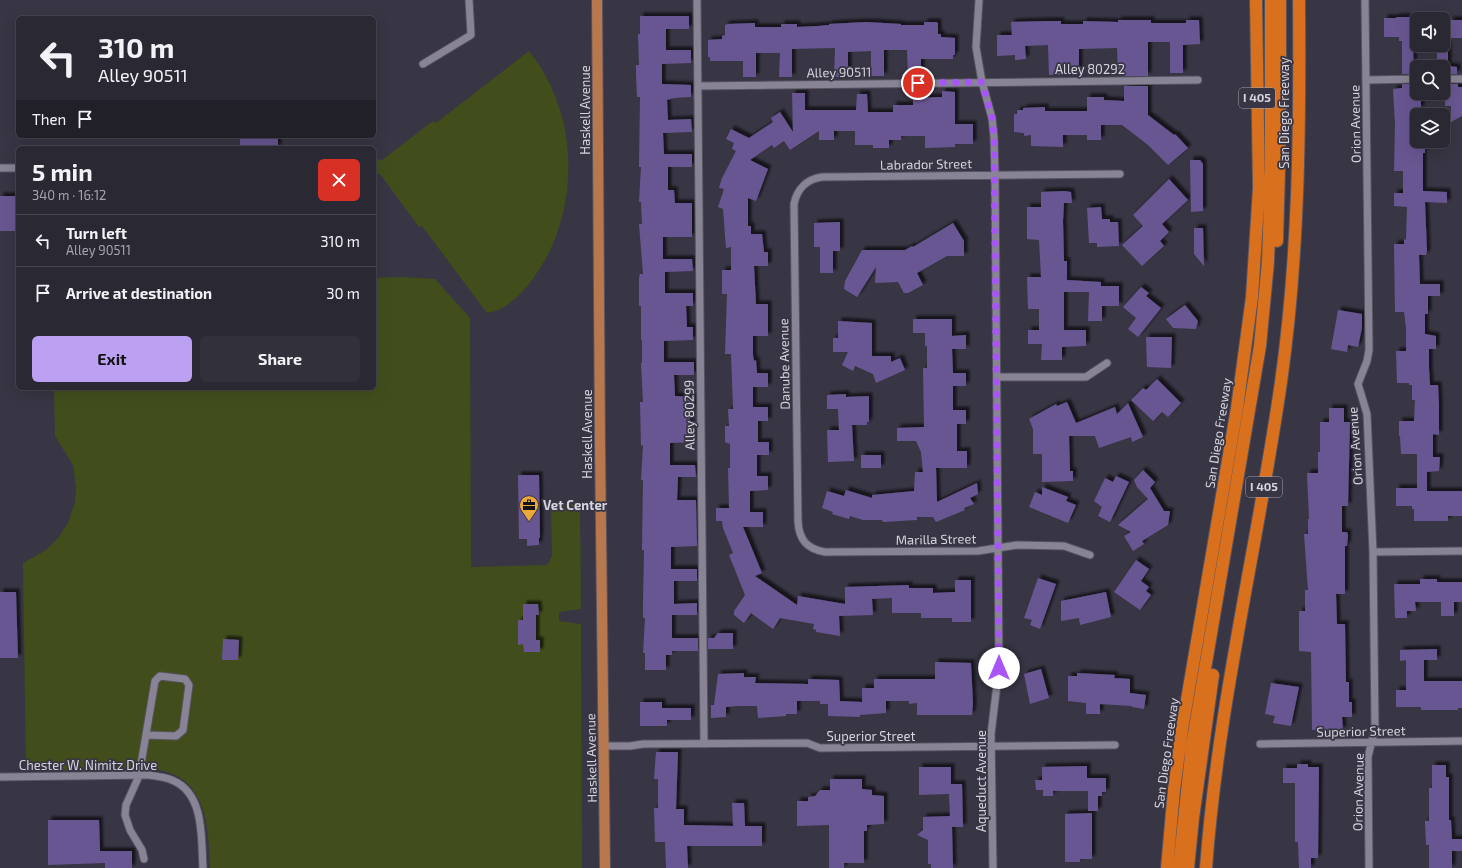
<!DOCTYPE html>
<html lang="en">
<head>
<meta charset="utf-8">
<style>
	body { margin:0; font-family:"Exo 2",sans-serif; background:#32303b; color:#f1f3f6; height:100vh; display:flex; flex-direction:column; font-size:15px; white-space:nowrap }
	* { box-sizing:border-box; margin:0 }
	p { font-size:13px; color:#a5a6ac }
	.icon { flex:none; width:22px; height:22px; fill:none; stroke:currentColor; stroke-width:2; stroke-linecap:round; stroke-linejoin:round }
	.map { position:relative; flex:1; overflow:hidden }
	.drawer { position:absolute; left:16px; top:146px; width:360px; height:244px; display:flex; flex-direction:column; background:#2a2833; border-radius:6px; box-shadow:0 4px 16px #0002,0 0 0 1px #46444e }
	.drawer>* { flex:none }
	.hud { position:absolute; left:16px; top:16px; width:360px; height:122px; border-radius:6px; box-shadow:0 4px 16px #0002,0 0 0 1px #46444e; background:#2a2833; color:#f1f3f6; overflow:hidden }
	.buttons { position:absolute; left:1410px; top:12px; display:grid; gap:8px }
	.buttons a { display:grid; place-items:center; width:40px; height:40px; border-radius:6px; background:#2a2833; box-shadow:0 4px 16px #0002,0 0 0 1px #46444e; font-size:20px }
	.pin { position:absolute; display:grid; place-items:center; width:34px; height:34px; color:#fff; margin:-17px; border:2px solid #fff; border-radius:50%; box-shadow:0 1px 4px #0007 }
	.me { position:absolute; width:44px; margin:-22px; rotate:0deg; stroke-linejoin:round; filter:drop-shadow(0 0 3px #0008) }
	.turn { display:flex; align-items:center; gap:14px; height:84px; padding:0 16px; font-size:18px }
	.turn .icon { width:52px; height:52px; stroke-width:2.5 }
	.turn b { display:block; font-size:28px; line-height:34px }
	.then { display:flex; align-items:center; height:38px; padding:0 16px; background:#0003; gap:8px; font-size:15px }
	.round { display:grid; place-items:center; flex:none; width:42px; height:42px; border-radius:6px; background:#32303b }
	.headline { display:flex; align-items:center; justify-content:space-between; height:68px; padding:0 16px }
	h1 { font-size:24px; font-weight:700; line-height:30px }
	.cta { display:flex; gap:8px; margin-top:auto; padding:8px 16px }
	.cta a { flex:1; height:46px; border-radius:6px; background:#bca0f2; color:#111; font-size:16px; font-weight:700; line-height:46px; text-align:center }
	.cta a+a { background:#32303b; color:#f1f3f6 }
	ul { padding:0; list-style:none }
	li { display:flex; align-items:center; gap:12px; height:52px; padding:0 16px; border-top:1px solid #46444e }
	li div { flex:1 }
	li b { display:block; font-size:15px }
	li em { font-style:normal }
	.map>svg:first-child { display:block }
	.green { fill:#414e1c; fill-rule:evenodd }
	.building { fill:#685792; filter:url(#shadow) }
	.lines { fill:none; stroke-linecap:round; stroke-linejoin:round }
	.minor-casing { stroke:#565360; stroke-width:9 }
	.major-casing { stroke:#565360; stroke-width:12 }
	.highway-casing { stroke:#565360; stroke-width:14 }
	.minor { stroke:#888495; stroke-width:7 }
	.major { stroke:#b8784e; stroke-width:10 }
	.highway { stroke:#d8701e; stroke-width:12 }
	.route { stroke:#a855f7; stroke-width:7; stroke-dasharray:0 12.6 }
	.labels { text-anchor:middle; stroke-width:3.5; stroke-linejoin:round; paint-order:stroke }
	.shield { fill:#383544; stroke:#a6a4af; stroke-width:1 }
	.shield-label { font-size:12px; font-weight:bold; fill:#d5d3dd }
	.street-label { font-size:13px; fill:#d5d3dd; stroke:#383544 }
	.poi-label { font-size:13px; font-weight:bold; fill:#d5d3dd; stroke:#383544; text-anchor:start }
</style>
</head>
<body>
<div class="map">
<svg width="1462" height="868" viewBox="0 0 1462 868">
	<defs>
		<filter id="shadow"><feDropShadow dx="3.5" dy="-3.5" stdDeviation="1" flood-color="#0009"/></filter>
	</defs>
	<rect width="100%" height="100%" fill="#383544"/>
	<path class="green" d="M529,51C581,115 581,215 532,280C521,295 506,310 487,313L422,226L419,227L380,174L374,173V159L382,160L433,121L436,123Z
		M403,277L435,279L470,318L471,567L547,565L552,556L551,510L559,504H580L581,609L559,612V621L581,624L582,868H210C209,832 208,782 164,771C149,767 131,769 115,770C86,770 56,770 26,770L23,563L46,550L58,538L68,523L75,502L76,489L73,465L55,436L54,388H374V278ZM523,604H538L539,615H536V640H540V651L524,652L523,644H518V621L523,620Z"/>
	<path class="building" d="M640,16H689V29H666V50H691V63L662,64V84L691,85V97L674,98L667,100L668,120L691,119L692,132L663,133L664,154H692V167H668V190H674L675,203H692V237H663V259H692L693,271L665,272V293H693V306H686L687,327H693V340L664,341V362H694V375H674L675,396L694,397V409L690,410V430H695V442L670,443V465H695L696,477H678L677,500H696L697,546L671,547V569H697V581H674V604L697,603V615H672V638H698V651H672V655H666V670H645V653H643L645,618H643V605L644,550H642L643,480H641L643,445L641,446L640,402H643L641,363H642V340H641V306H639V277L640,274H643L639,224H642L641,202H639L641,167H639L640,97H637L636,75V65H639L638,34H640Z
		M1396,17H1417V47H1413L1414,74H1402V41H1399V37H1384V18H1396Z
		M1118,20H1151V23H1186V20H1199L1200,44L1183,45V73H1170V42H1148V76H1124V74H1118L1117,48L1079,49V74L1049,75L1048,45L1025,46L1026,59L1015,60V55L997,56V35H1012L1011,22L1049,21H1061V24H1083V21L1118,22Z
		M1450,20H1462V38H1450Z
		M866,22L901,24V25H924V22H936L938,23V34H941V37L955,38V55H953V59H921V75L908,76L907,50H884V76H871V51L848,52V77H834L835,48L792,49V77H779L780,53H756V77H743V61H710V57H708V40L722,39V36L725,35V25L728,24L755,23V27H781V24H797V27L818,26L829,25V24Z
		M1437,45H1448V66L1457,67V74H1443V67H1437Z
		M1402,84H1414V89H1417V93H1421V109H1417V141H1425V153H1423V191L1447,192V203L1425,202L1427,251L1426,255H1419L1420,284H1440V296H1428V314H1425V334L1436,336V349H1429V368L1430,385H1438L1439,405V435L1433,434V457H1440L1439,471L1427,472V491H1462V516H1448V521H1414V509H1412V506H1396V488H1417V454H1401L1400,436H1399V421H1414L1415,400H1412V385H1409V383H1397L1396,351H1406V328L1404,312H1395L1394,244H1404V239L1406,240L1407,207L1394,206V193H1403V171H1394L1395,124L1393,89L1402,88Z
		M1443,84H1458V87H1462V116L1451,122V106H1445V99H1443Z
		M1124,86H1148V115L1174,135L1175,134L1188,148L1168,165L1148,145L1122,125H1101V140H1087V135H1063V147L1031,146V135L1024,136V133L1014,132V114H1017V110H1023V108L1045,107V111H1087V97H1104V100L1124,101Z
		M942,91L955,92V124H973V144H955V147L925,148V136H901V140H889V148H873V145H855V131H834V140H819V131L790,150L784,141L774,148L772,145L750,160L768,169L756,201L748,198V226H751V234H762L764,252H768V266H754L756,304H768V336H753V355L754,361L756,360L757,373H768V387H753V407H768V421H758V442H769V455H757V476H768V490L750,491V512H763V527H743L762,573L755,576L797,605L798,596L845,604V587L909,585V588H933V593L955,592V580H971V622H952V618H921V613H892V598L872,599L873,615L839,616L840,636L816,632V630L813,629L814,624L780,618L773,629L751,613L744,623L734,615V611L745,595L729,555L733,553L723,528L722,521H716V508H729L728,468H730V444L725,442V426H729L728,409H733L731,354H725L727,294H722V270H731V247L726,248L723,209L718,207L724,189L719,188L722,178L736,151L732,149L734,143L726,139L731,129L749,138L773,122L771,118L780,112L793,132L792,93H805V110H856L857,94H867L868,112H893V105H913V98L942,97Z
		M240,136H278V148H240Z
		M1190,160H1200L1203,164V211L1191,212Z
		M1169,179L1188,200L1162,224L1169,232L1160,241L1164,246L1142,266L1122,245L1143,226L1133,215Z
		M1064,191L1071,192L1072,203H1064L1063,221L1064,261H1067V280L1101,282V286H1119V306H1102V321H1088L1089,292H1064V330H1086V346L1062,347V360H1041L1042,344H1028V330H1039V309H1028L1027,277H1041L1039,240L1027,239V207H1041V192Z
		M0,196H18V231H0Z
		M1101,207L1102,219H1110V222H1118L1119,246L1097,247V243H1089L1087,208Z
		M840,222V251H833V273H820V247H814V223Z
		M953,223L964,241V256H947L917,273L923,285L908,293H904L898,282L875,283L876,267L857,297L844,289L845,281L862,250H905L912,246L913,247Z
		M1194,228H1203L1204,266L1194,254Z
		M1141,287L1149,293L1146,296L1161,308L1138,337L1128,329L1136,318L1123,307Z
		M1185,305L1198,321L1196,329L1173,328L1166,319Z
		M1338,310L1362,314V328L1358,347L1348,345L1347,352L1331,349Z
		M913,319H952V336L966,335V349H952L953,373H966V386H953V410H966V424H957V451H967V468H936L937,502L977,483L978,494L970,498L974,504L964,508L965,510L936,522L933,517H917V520L883,522L882,520H863L850,516L849,519L832,514L833,512L822,508L827,491L844,496L846,490L872,498V495L914,491L915,472H923L921,452L916,441H897V428L924,427L923,368H927V346H925V333H913Z
		M838,321L872,323V356H891V362L900,358L905,370L876,383L873,374L855,366L853,371L842,365L848,352H833V338H838Z
		M1146,337H1172L1171,368L1147,367Z
		M1157,379L1181,403L1168,417L1162,412L1153,421L1131,400L1143,388L1146,390Z
		M846,394V397L869,396V422H867V425H852L854,461L828,462L827,430H839L838,409H827V395Z
		M1067,402L1076,423L1115,407L1117,414L1128,403L1143,437L1132,442L1131,437L1099,448L1095,436H1069L1070,471H1073V481L1042,482V454H1033V429L1029,419L1056,404L1057,406Z
		M1329,408H1344V422H1350L1348,506H1342V532H1347L1348,535L1347,546H1345V594H1336L1337,624H1345L1346,682H1349V702H1352V717H1342L1343,730H1312L1311,652L1299,651V611H1305V590H1308L1304,534H1308V519H1309L1307,473H1318V452H1320V422H1329Z
		M861,455H881V468H861Z
		M1143,470L1155,482L1150,488L1164,511H1170L1168,525L1142,541L1144,544L1133,551L1124,536L1131,532L1118,525L1148,499L1137,487L1134,480Z
		M518,475H539L540,538H539V545L527,546V539H519Z
		M1116,476L1129,482L1110,522L1098,516L1102,507L1094,501L1105,478L1113,482Z
		M1042,487L1068,497L1066,501L1076,505L1068,523L1029,507L1035,492L1042,495Z
		M1136,560L1149,569L1141,581L1149,587L1146,591L1151,595L1140,610L1114,592Z
		M1038,578L1056,584L1040,629L1030,625L1032,620L1024,618Z
		M1420,579H1437V582H1462V602H1454V616H1441V602H1415L1416,611H1407V618H1395L1394,584H1420Z
		M0,592H16L18,658H0Z
		M1106,592L1111,617L1080,625L1079,618L1061,621V601Z
		M523,604H538L539,615H536V640H540V652H524L523,644L518,645V620H523Z
		M718,633H733V649H708V638H714Z
		M223,639L239,640L238,660H222Z
		M1437,649V660H1424V681H1462V708H1458V710H1421V707H1396V690H1406V660L1400,661V650Z
		M935,662L971,663L973,704L972,715H917V703L909,704V701H886V713L860,715V717L828,716V704H820V701H797V714H786V716L758,718L757,706H738L726,707V717L711,718V705H714L718,674L744,673V677H756L755,683L808,684V679L839,680L840,701L862,702V688H874V679H935Z
		M1041,669L1049,698L1030,704L1024,674Z
		M1077,673L1115,675L1114,678L1130,679V693L1146,695L1144,709L1132,707V706L1100,704V714H1086V703L1068,701V676H1077Z
		M1271,683L1299,687L1291,726L1273,723L1275,716L1265,714Z
		M640,702H662V708H691V720H667V726H640Z
		M656,752H678L676,809H684V825L733,826L732,803H744L745,826H762V846H687L688,868H666L665,842H655L654,808H658V779H654Z
		M1297,764H1308V767H1319L1318,858H1311V868H1299L1298,842H1295V783H1283V768H1297Z
		M1432,765H1446V777H1449V820H1451L1452,839H1462V851H1452V868H1429V845H1426L1425,821H1429V788H1432Z
		M1087,766V778H1106V792H1102V796H1098V811H1088V791H1053V796H1043V790H1036L1035,780H1042V767Z
		M919,767H951V784H962L963,827H952L953,868H931V864H928V840L917,835L923,830V817L950,816L949,794L919,795Z
		M830,779H862V789L872,790V795L884,796V824L867,825V831H864V863H844V868H829V825L797,826V801H808V797L815,796L820,790H830Z
		M1092,813V859H1080V862H1065V814Z
		M48,820H99L100,851H132V868H105V863L48,865Z"/>
	<g class="lines">
		<g class="minor-casing">
			<path id="minor" d="M697,0L704,744
				M979,0L976,47L982,82L992,118L994,137L995,176L999,668L991,734L993,868
				M1365,0L1369,350L1367,361L1358,384L1367,414L1373,552L1375,728L1368,757L1369,868
				M423,64L471,35L469,0
				M1443,79H1462
				M1366,80L1417,79
				M698,86L1198,80
				M0,168H18
				M997,377H1086L1107,363
				M1373,552L1462,551
				M1090,555L1064,546L1017,545L978,551L825,552C807,549 799,540 798,521L794,204C797,189 807,179 822,177L1120,174
				M1260,744L1462,741
				M604,746H630L643,744L807,743L820,748L1115,745
				M0,777L147,775C156,776 166,777 174,781C205,795 201,840 203,868
				M144,859L142,850L130,830L125,815L126,805L139,776L155,681L160,676L185,679L189,685L183,730L176,736L147,735"/>
		</g>
		<g class="major-casing">
			<path id="major" d="M597,0L600,446L605,868"/>
		</g>
		<g class="highway-casing">
			<path id="highway" d="M1277,241L1280,134V0
				M1167,868L1174,790L1182,729L1237,408L1252,297L1259,188L1256,0
				M1179,868L1192,745L1260,346L1268,262L1271,171V0
				M1188,868L1193,818L1213,675
				M1206,868C1218,704 1258,544 1281,382C1299,255 1300,128 1299,0"/>
		</g>
		<use href="#minor" class="minor"/>
		<use href="#major" class="major"/>
		<use href="#highway" class="highway"/>
	</g>
	<g class="lines">
		<path class="route" d="M918,83L982,82L992,118L994,137L999,668"/>
	</g>
	<defs>
		<g id="office-pin" transform="scale(1)"><path d="M0 17L-7.5 6A9.5 9.5 0 1 1 7.5 6Z" fill="#eca93a" stroke="#383544"/><path d="M-6-3h4V-5.5h4V-3h4V5H-6ZM-1-4.5V-3h2v-1.5ZM-6 0V1H6V0Z" fill="#111"/></g>
	</defs>
	<g fill-rule="evenodd">
		<use href="#office-pin" x="529" y="505"/>
	</g>
	<g class="labels">
		<g class="shield">
			<rect x="1239" y="88" width="36" height="20" rx="3"/>
			<rect x="1246" y="477" width="36" height="20" rx="3"/>
		</g>
		<g class="shield-label">
			<text x="1257" y="102">I 405</text>
			<text x="1264" y="491">I 405</text>
		</g>
		<g class="street-label">
			<text x="1090" y="74">Alley 80292</text>
			<text transform="translate(839 72) rotate(-1)" y="5">Alley 90511</text>
			<text transform="translate(585 110) rotate(-90)" y="5">Haskell Avenue</text>
			<text transform="translate(1284 113) rotate(-90)" y="5">San Diego Freeway</text>
			<text transform="translate(1355 124) rotate(-91)" y="5">Orion Avenue</text>
			<text transform="translate(926 164) rotate(-1)" y="5">Labrador Street</text>
			<text transform="translate(784 364) rotate(-91)" y="5">Danube Avenue</text>
			<text transform="translate(689 415) rotate(-91)" y="5">Alley 80299</text>
			<text transform="translate(1218 433) rotate(-81)" y="5">San Diego Freeway</text>
			<text transform="translate(587 434) rotate(-90)" y="5">Haskell Avenue</text>
			<text transform="translate(1355 446) rotate(-94)" y="5">Orion Avenue</text>
			<text transform="translate(936 539) rotate(-1)" y="5">Marilla Street</text>
			<text transform="translate(1361 731) rotate(-1)" y="5">Superior Street</text>
			<text x="871" y="741">Superior Street</text>
			<text transform="translate(1166 753) rotate(-82)" y="5">San Diego Freeway</text>
			<text transform="translate(591 758) rotate(-91)" y="5">Haskell Avenue</text>
			<text x="88" y="770">Chester W. Nimitz Drive</text>
			<text transform="translate(981 781) rotate(-90)" y="5">Aqueduct Avenue</text>
			<text transform="translate(1358 792) rotate(-89)" y="5">Orion Avenue</text>
		</g>
		<g class="poi-label">
			<text x="543" y="510">Vet Center</text>
		</g>
	</g>
</svg>
<div class="buttons">
<a><svg class="icon" aria-label="sound" viewBox="0 0 24 24"><path d="M4 9h4l5-4v14l-5-4H4zM17 9q2 3 0 6"/></svg></a>
<a><svg class="icon" aria-label="search" viewBox="0 0 24 24"><circle cx="10" cy="10" r="6"/><path d="M15 15l6 6"/></svg></a>
<a><svg class="icon" aria-label="layers" viewBox="0 0 24 24"><path d="M12 4l9 5-9 5-9-5zM3 14l9 5 9-5"/></svg></a>
</div>
<div class="pin" style="left:918px;top:83px;background:#d93025"><svg class="icon" aria-label="arrive" viewBox="0 0 24 24"><path d="M6 21V4h12l-3 4 3 4H6"/></svg></div>
<svg class="me" style="left:999px;top:668px" viewBox="-20 -20 40 40"><circle r="19" fill="#fff"/><path d="M0-13L10 11 0 6-10 11z" fill="#a855f7"/></svg>
<div class="hud">
<div class="turn"><svg class="icon" aria-label="left" viewBox="0 0 24 24"><path d="M17 20v-9H6M10 6l-5 5 5 5"/></svg><div><b>310 m</b>Alley 90511</div></div>
<div class="then">Then<svg class="icon" aria-label="arrive" viewBox="0 0 24 24"><path d="M6 21V4h12l-3 4 3 4H6"/></svg></div>
</div>
<section class="drawer">
<div class="headline"><div><h1>5 min</h1><p>340 m · 16:12</p></div><a class="round" style="background:#d93025;color:#fff"><svg class="icon" aria-label="close" viewBox="0 0 24 24"><path d="M6 6l12 12M18 6L6 18"/></svg></a></div>
<ul>
<li><svg class="icon" aria-label="left" viewBox="0 0 24 24"><path d="M17 20v-9H6M10 6l-5 5 5 5"/></svg><div><b>Turn left</b><p>Alley 90511</p></div><em>310 m</em></li>
<li><svg class="icon" aria-label="arrive" viewBox="0 0 24 24"><path d="M6 21V4h12l-3 4 3 4H6"/></svg><div><b>Arrive at destination</b></div><em>30 m</em></li>
</ul>
<div class="cta"><a>Exit</a><a>Share</a></div>
</section>
</div>
</body>
</html>
